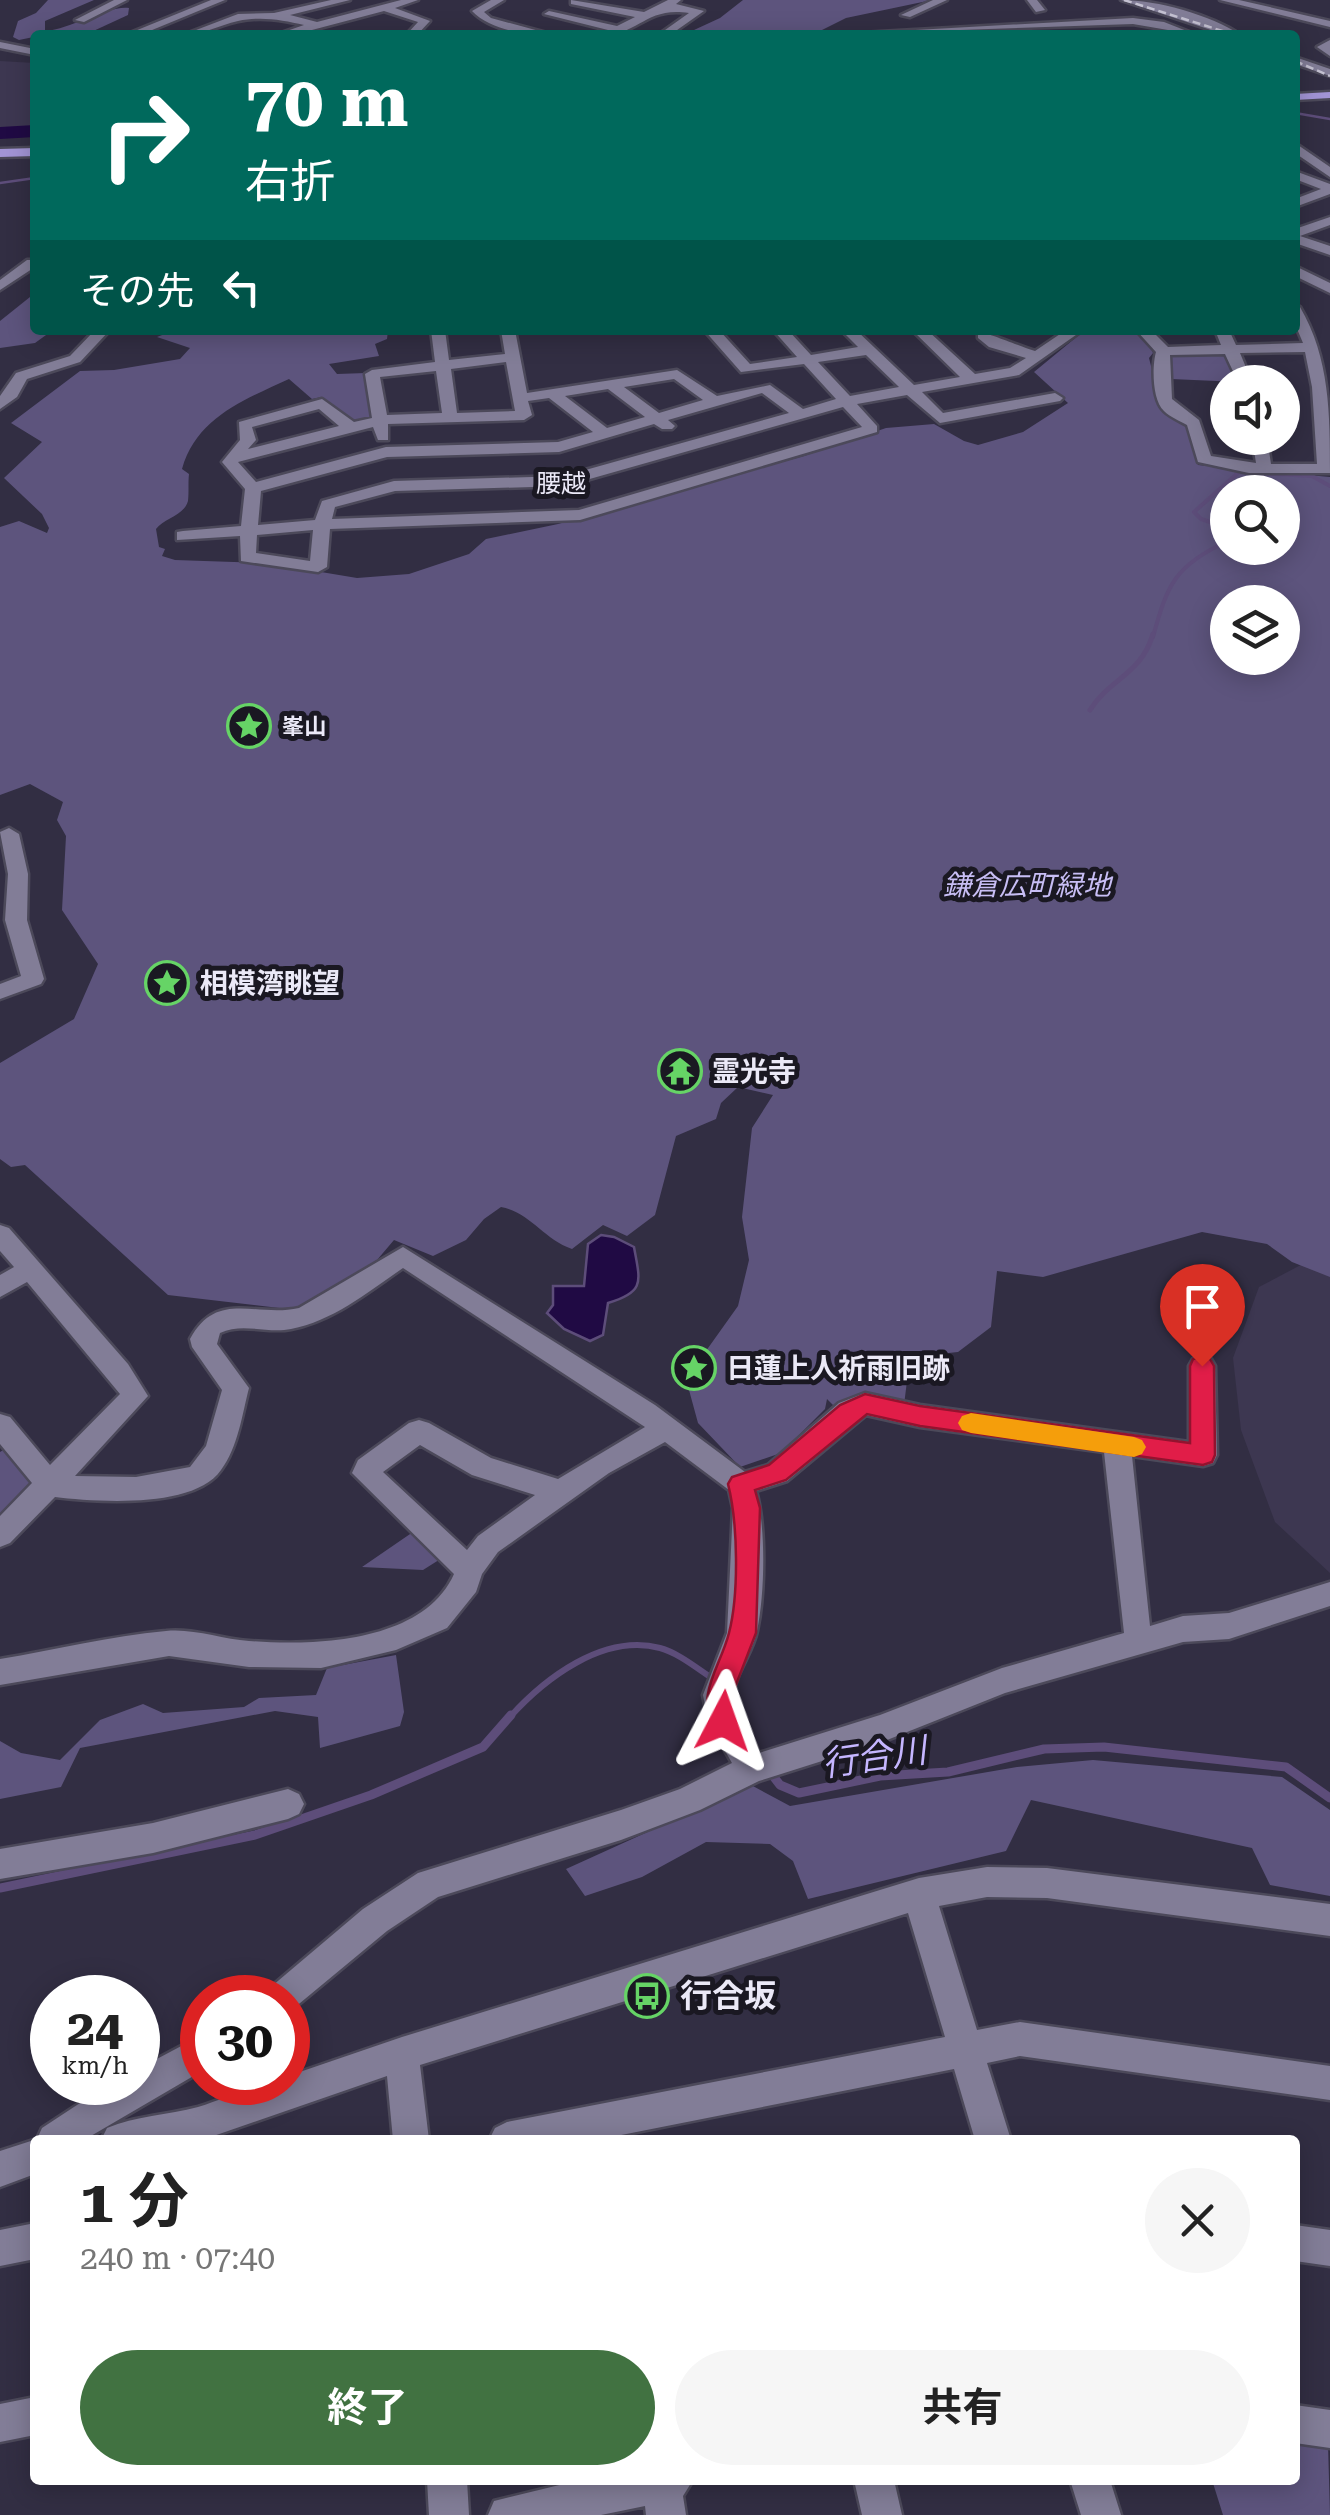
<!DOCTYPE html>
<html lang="ja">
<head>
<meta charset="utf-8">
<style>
	body { margin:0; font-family:"Roboto Serif","Noto Sans JP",serif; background:#f6f6f6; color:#222; height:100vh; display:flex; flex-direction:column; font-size:38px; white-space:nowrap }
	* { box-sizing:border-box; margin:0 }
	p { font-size:32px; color:#767676 }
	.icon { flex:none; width:55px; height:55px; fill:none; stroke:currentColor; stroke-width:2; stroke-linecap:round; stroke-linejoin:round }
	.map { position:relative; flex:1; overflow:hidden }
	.side { position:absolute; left:30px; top:2135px; width:1270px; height:350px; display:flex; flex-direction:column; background:#fff; border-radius:10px; box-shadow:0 5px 25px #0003 }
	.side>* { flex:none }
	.banner { position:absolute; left:30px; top:30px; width:1270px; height:305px; border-radius:10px; box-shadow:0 5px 25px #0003; background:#00695c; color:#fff; overflow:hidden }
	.fabs { position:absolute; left:1210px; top:365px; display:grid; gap:20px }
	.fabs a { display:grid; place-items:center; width:90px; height:90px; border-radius:50%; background:#fff; box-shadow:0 5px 25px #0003; font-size:50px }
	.speed { position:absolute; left:30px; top:1975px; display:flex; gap:20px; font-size:50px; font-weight:700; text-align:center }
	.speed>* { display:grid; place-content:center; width:130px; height:130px; border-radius:50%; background:#fff; box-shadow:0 5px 25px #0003; line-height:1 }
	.speed small { font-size:25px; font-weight:400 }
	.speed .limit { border:15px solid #d22; background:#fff; color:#111 }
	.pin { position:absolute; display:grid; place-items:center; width:85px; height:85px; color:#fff; margin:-102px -42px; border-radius:50% 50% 50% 0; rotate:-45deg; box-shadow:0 0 10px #0007 }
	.pin .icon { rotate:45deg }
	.me { position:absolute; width:110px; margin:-55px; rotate:4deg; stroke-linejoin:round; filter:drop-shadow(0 0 8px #0008) }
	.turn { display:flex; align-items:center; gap:35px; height:210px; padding:0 50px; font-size:45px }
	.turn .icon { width:130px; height:130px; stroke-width:2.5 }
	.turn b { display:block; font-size:70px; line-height:85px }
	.then { display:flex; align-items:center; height:95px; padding:0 50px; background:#0003; gap:20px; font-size:38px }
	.round { display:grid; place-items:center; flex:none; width:105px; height:105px; border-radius:52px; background:#f6f6f6 }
	.overview { display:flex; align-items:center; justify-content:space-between; height:170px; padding:0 50px }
	h1 { font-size:60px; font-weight:700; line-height:75px }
	.action { display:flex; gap:20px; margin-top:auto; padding:20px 50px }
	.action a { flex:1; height:115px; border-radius:60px; background:#417241; color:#fff; font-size:40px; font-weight:700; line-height:115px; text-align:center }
	.action a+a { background:#f6f6f6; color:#222 }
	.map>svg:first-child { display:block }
	.built { fill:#3d3751 }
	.green { fill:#5d547d; fill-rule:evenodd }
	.water { fill:#200a44; stroke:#5d4d7a; stroke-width:2.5 }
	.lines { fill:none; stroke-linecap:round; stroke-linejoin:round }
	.stream-far4 { stroke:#5d4d7a; stroke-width:2.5 }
	.stream-far3 { stroke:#5d4d7a; stroke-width:4 }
	.stream-far2 { stroke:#5d4d7a; stroke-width:5 }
	.stream-far1 { stroke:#5d4d7a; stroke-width:6 }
	.stream { stroke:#5d4d7a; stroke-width:9 }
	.river { fill:#200a44; fill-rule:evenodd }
	.minor-casing { stroke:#4c495a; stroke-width:5 }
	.major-casing { stroke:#4c495a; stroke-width:5 }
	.minor { fill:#827d97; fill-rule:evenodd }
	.major { fill:#a294d5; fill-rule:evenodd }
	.rail { stroke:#c4c1d1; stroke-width:2.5; stroke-dasharray:8 4; stroke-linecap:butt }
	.route { fill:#e11d48; stroke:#92132f; stroke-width:2.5 }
	.slow { fill:#f59e0b }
	.labels { text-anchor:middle; stroke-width:10; stroke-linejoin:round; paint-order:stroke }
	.far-poi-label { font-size:22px; font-weight:bold; fill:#ebe9f7; stroke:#1a1822; text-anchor:start }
	.far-neighbourhood-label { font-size:25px; fill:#ebe9f7; stroke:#1a1822 }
	.park-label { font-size:28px; font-style:italic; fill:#c8bef5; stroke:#1a1822 }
	.poi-label { font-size:28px; font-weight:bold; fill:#ebe9f7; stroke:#1a1822; text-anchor:start }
	.near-poi-label { font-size:32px; font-weight:bold; fill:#ebe9f7; stroke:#1a1822; text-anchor:start }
	.near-water-label { font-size:35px; font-style:italic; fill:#c5b6ff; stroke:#1a1822 }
</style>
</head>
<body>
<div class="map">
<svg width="1330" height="2515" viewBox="0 0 1330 2515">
	<rect width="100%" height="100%" fill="#322e43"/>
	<path class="built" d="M0,61L35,63V124L22,130L0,131Z
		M1330,1256V1573L1275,1522L1241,1430L1233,1358L1259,1287L1314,1258Z"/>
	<path class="green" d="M48,0H94L45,21V31C72,29 108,5 129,8L128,15L89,33L63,31L19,40L13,37L18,21L36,13Z
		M743,0H932L846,18L812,35H694V30L720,18Z
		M35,293V330H53L35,343L0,348V321Z
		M175,330H388L387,339L375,344L379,356L329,364L337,374L366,373L375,417L350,423L322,397L312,399L289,379C244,400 197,417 182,469L189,474C188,482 189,493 188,501C184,516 164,518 156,529L159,547L165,549L162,556L175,560L267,563L357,578L409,574L469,554L486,539L558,524L804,456L886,428L934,424L964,441L978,445L1023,432L1068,403L1034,372L1085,330H1135L1149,343L1153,353L1149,358L1161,406L1186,427L1198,465L1330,477V1277L1292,1262L1267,1244L1202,1232L1043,1277L997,1271L991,1327L958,1352L910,1357L904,1405L856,1396L837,1409L827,1399L825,1409L781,1453L740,1467L698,1423L686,1379L738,1306L749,1260L742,1217L752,1128L773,1095L738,1087L721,1103L716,1119L676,1136L655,1215L627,1236L603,1225L572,1249C543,1239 531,1213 501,1207L484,1219L466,1240L433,1256L394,1240L377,1260L296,1310L168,1295L25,1165L11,1167L0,1159V1063L74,1019L98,964L62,910L66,836L57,820L63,802L30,784L0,795V527L19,521L47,533L49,528L42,514L4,478L42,442L11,423L80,371L114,370L180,359L190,348L157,337ZM1228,492H1282V548H1228ZM1228,602H1282V658H1228Z
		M1226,353L1239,382L1171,379L1165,355Z
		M8,1447L32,1475V1483L0,1516V1452Z
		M413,1532L442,1558L423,1570L362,1567Z
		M396,1655L404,1712L400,1726L320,1748L318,1717L275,1711L80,1748L61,1787L0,1799V1741L21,1753L60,1760L100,1720L143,1704L163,1713L244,1707L259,1698L316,1695L327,1668Z
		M1093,1760L1282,1777L1330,1810V1896L1270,1885L1252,1848L1031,1800L1006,1851L808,1899L793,1861L770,1844L706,1842L642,1877L585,1896L566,1869L751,1785L790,1806L1017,1767Z
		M1295,2440L1328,2444L1330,2515H1223L1212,2480H1295Z"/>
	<path class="water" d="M601,1235L614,1237L634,1247C640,1281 646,1292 608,1303L603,1335L590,1341L564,1329L547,1313L553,1305V1286H584L588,1244Z"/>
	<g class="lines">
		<path class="stream-far4" d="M1295,113L1330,119
			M0,183L35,178"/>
		<path class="stream-far3" d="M1228,528L1201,519L1194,512L1239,472L1312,476L1330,486
			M1153,637C1167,585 1175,565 1228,541"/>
		<path class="stream-far2" d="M1090,710C1110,678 1141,675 1153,634"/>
		<path class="stream-far1" d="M509,1718C544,1679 603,1633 660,1648C679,1653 699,1670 715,1680"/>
		<path class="stream" d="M770,1772L780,1785L799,1793L880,1776L948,1772L1044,1749L1104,1747L1286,1767L1330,1798
			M0,1888L255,1835L371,1795L483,1747L511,1715"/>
		<path class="river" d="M35,125V137L0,139V127Z"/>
		<g class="minor-casing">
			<path id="minor" d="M114,0H127L84,22L75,20Z
				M211,0H225L140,35H125Z
				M331,0H350L290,15L317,22L401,0H418L395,8L430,21L417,35H406L418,22L384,11L293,35H275L304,25C283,20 261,16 238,21C219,25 203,35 183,35L238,14L274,13Z
				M491,0H504L484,12L491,18L554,35C528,35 491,31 472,11Z
				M571,0L644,12L668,0H681L676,4L704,11L670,35H658L689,13C646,6 639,35 602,35L608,30L544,14L549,11L617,26L635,17L571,4Z
				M933,0H947L910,17L901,15Z
				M1027,0H1037L1045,10L1036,12Z
				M1121,0C1158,0 1210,15 1241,35H1226Z
				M1220,0H1239L1330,21V27Z
				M1133,18L1164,22L1197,35L1133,24L844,34Z
				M1330,40V56L1317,47Z
				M0,42L35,49V55L0,48Z
				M1295,57L1330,69V76L1295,64Z
				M1295,143L1330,167V177L1295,153Z
				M1295,171L1330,184V194L1295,207V199L1321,189L1295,179Z
				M1330,217V225L1300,236L1330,246V255L1295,243V229Z
				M27,260H35V267L0,290V280Z
				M1295,266L1330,283V293L1295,276Z
				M1295,306L1300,307C1330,358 1330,415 1330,473H1249L1198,462L1187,425C1180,421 1170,417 1164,411C1152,400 1152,366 1156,352L1136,330H1151L1168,347L1221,345L1215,330H1229L1236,345L1303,343L1295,324ZM1305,352L1312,387L1317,464H1271L1267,438H1252L1256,463L1211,456L1199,420L1172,399L1170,355L1225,354L1238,382H1252L1240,353Z
				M95,330H110L80,362L27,379L17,397L0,409V396L16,373L70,356Z
				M431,330H445L449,360L505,354L501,330H515L527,393L677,370L717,396L770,385L803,409L836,399L804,364L741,372L704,330H719L750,364L797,357L773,330H788L811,355L858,347L841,330H856L914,385L960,377L912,330H927L975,374L1010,368L1026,358L989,347L978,338V332C987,332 1021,347 1035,351L1066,330H1083L1019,375L922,392L943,413L1055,393L1063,398L1060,401L940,423L907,395L857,404L877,426V432L580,520L330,529L327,567L318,572L241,561L240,536L177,540V532L183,531L241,526L245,489L222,462L240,440L239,422L322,399L354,422L372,418L365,374L372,370L435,362ZM866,355L899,387L850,396L818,362ZM506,362L515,411L457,413L451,369ZM436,371L442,413L387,415L380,377ZM674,379L703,400L659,413L624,387ZM608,389L645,417L607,428L565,396ZM762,393L789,413L564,476L394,481L322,501L315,520L258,525L261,491L387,457L559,452L654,424L662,429H672L675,426L668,420ZM549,398L593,432L558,442L386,447L256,482L238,462L373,427L378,440H388V424L524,420L532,415L528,401ZM843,407L862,427L579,510L332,519L335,507L395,491L565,486ZM319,409L339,426L248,449L256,440L252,427ZM313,530L310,561L256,553L257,535Z
				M9,828L19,834L28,874L27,920L44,979L41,984L0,999V984L21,976L5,920L8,874L0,832Z
				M0,1225L9,1228L128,1364L148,1396L75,1476L136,1477L190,1467L206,1446L222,1390L192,1347L190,1339C217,1289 256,1318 299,1308L403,1247L655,1405L745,1472L768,1465L839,1403L865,1393L920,1405L1189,1442V1366L1193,1359L1202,1356L1211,1359L1215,1366L1217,1455L1213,1463L1203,1466L1132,1456L1150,1626L1183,1616L1229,1613L1330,1582V1606L1229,1639L1183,1642L1005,1693L882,1742L759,1781L700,1810L621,1840L438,1897L387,1931L288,2013V1998H267L272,1986L363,1909L418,1873L621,1810L680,1789L732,1763L708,1721L703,1695L727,1633L733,1508L729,1490L665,1442L609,1473L498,1552L482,1574L476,1592L447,1628L396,1650L321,1668L249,1667L169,1656L0,1685V1659C55,1650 110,1636 166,1631C192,1628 222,1639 249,1641C314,1646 423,1643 454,1574L352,1473L358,1460L409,1423L419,1420L429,1423L491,1458L558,1479L645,1427L403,1268C368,1292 333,1321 291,1329C267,1334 243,1322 220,1333L217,1344L249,1388C242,1415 238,1447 221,1470C194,1509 97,1502 55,1497L10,1543L0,1547V1516L32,1483L0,1444V1414L10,1417L50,1465L120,1394L27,1282L0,1297V1275L14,1267L0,1251ZM866,1415L920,1427L1104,1452L1124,1633L1002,1668L880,1715L759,1753C749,1736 733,1717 733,1697C734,1675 753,1652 757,1631C765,1593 766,1527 756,1491L787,1481ZM420,1445L472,1475L535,1495L478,1536L467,1550L383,1472Z
				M288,1789L299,1794L304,1804L299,1814L288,1819L153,1853L0,1879V1849L153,1823Z
				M987,1867L1047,1868L1330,1904V1936L1047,1898L987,1897L939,1906L977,2030L1020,2022L1330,2066V2100L1020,2056L987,2063L1011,2140H975L954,2069L596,2140H489L495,2128L507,2122L945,2037L908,1913L420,2065L429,2140H393L387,2076L202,2140H101L107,2128C135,2116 168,2115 198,2107C228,2098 256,2082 288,2082V2076L402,2037L919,1878Z
				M202,2035V2071L84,2140H35V2174L0,2187V2151L37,2139L42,2128L112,2082H138V2069Z
				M35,2223V2259L0,2266V2230Z
				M1295,2225L1330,2230V2266L1295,2261Z
				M35,2397V2435L0,2442V2404Z
				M1295,2405L1330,2410V2448L1295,2443Z
				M427,2480H467L469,2515H429Z
				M580,2480H693L683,2496L686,2515H646L645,2506L601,2515H488L494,2501Z
				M854,2480H894L902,2515H862Z
				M1070,2480H1110L1121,2515H1081Z"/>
		</g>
		<g class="major-casing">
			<path id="major" d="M1330,92V98L1295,100V94Z
				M35,148V156L0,157V149Z"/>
		</g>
		<use href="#minor" class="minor"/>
		<use href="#major" class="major"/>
		<path class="rail" d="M1124,0L1235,35
			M1295,61L1330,76"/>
	</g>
	<path class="route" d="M1202,1357L1210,1359L1214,1366L1215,1455L1212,1462L1203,1465L920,1426L867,1414L786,1480L755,1490L760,1508L756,1633L732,1695L737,1721L733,1730L723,1733L713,1730C696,1693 720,1668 729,1633C739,1594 738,1523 728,1484L732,1477L769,1465L840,1405L865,1394L920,1406L1190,1443V1366L1193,1359Z"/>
	<path class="slow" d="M971,1413L1134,1437L1142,1440L1146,1447L1142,1454L1134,1457L971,1433L962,1430L958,1423L962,1416Z"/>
	<defs>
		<g id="sight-ring" transform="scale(2.25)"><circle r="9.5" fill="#1a1822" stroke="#66d466" stroke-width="1.5"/><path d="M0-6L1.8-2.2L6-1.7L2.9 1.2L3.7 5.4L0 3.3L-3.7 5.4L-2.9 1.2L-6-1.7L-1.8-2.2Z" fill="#66d466"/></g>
		<g id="temple-ring" transform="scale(2.25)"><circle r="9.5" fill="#1a1822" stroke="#66d466" stroke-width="1.5"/><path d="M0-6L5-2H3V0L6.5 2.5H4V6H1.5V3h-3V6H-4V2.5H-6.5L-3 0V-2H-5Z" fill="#66d466"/></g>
		<g id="bus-ring" transform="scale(2.25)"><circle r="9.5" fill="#1a1822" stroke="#66d466" stroke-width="1.5"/><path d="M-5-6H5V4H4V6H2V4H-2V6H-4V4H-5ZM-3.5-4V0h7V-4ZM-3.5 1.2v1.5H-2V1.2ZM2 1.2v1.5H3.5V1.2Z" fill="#66d466"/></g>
	</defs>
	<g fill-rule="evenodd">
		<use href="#sight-ring" x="249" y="726"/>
		<use href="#sight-ring" x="167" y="983"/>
		<use href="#temple-ring" x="680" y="1071"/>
		<use href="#sight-ring" x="694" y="1368"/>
		<use href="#bus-ring" x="647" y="1996"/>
	</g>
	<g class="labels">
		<g class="far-poi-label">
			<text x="282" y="734">峯山</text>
		</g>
		<g class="far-neighbourhood-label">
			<text x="561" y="492">腰越</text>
		</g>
		<g class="park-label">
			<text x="1027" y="895">鎌倉広町緑地</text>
		</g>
		<g class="poi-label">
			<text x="200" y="993">相模湾眺望</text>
			<text x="712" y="1081">霊光寺</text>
			<text x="726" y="1378">日蓮上人祈雨旧跡</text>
		</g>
		<g class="near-poi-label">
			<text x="680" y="2007">行合坂</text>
		</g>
		<g class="near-water-label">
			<text transform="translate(874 1757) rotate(-8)" y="12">行合川</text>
		</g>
	</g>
</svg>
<div class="fabs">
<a><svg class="icon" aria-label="sound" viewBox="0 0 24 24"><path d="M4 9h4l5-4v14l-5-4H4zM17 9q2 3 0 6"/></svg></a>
<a><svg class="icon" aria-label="search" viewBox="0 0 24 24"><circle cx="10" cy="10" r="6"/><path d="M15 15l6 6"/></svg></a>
<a><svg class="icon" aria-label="layers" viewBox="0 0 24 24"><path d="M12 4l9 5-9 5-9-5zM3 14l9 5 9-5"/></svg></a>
</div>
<div class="speed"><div>24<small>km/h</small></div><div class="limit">30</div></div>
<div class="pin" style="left:1202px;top:1366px;background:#d93025"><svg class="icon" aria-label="arrive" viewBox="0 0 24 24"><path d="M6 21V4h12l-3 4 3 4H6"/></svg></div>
<svg class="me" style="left:723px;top:1721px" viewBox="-20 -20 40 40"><path d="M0-17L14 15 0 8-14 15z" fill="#e11d48" stroke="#fff" stroke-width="4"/></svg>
<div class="banner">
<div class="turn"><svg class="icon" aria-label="right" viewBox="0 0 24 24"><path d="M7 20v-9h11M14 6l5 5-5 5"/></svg><div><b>70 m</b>右折</div></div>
<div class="then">その先<svg class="icon" aria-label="left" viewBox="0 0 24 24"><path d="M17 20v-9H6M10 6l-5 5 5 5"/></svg></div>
</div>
<section class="side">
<div class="overview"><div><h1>1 分</h1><p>240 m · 07:40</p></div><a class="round"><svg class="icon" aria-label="close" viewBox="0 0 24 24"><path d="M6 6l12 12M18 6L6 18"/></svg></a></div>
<div class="action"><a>終了</a><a>共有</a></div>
</section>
</div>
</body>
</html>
